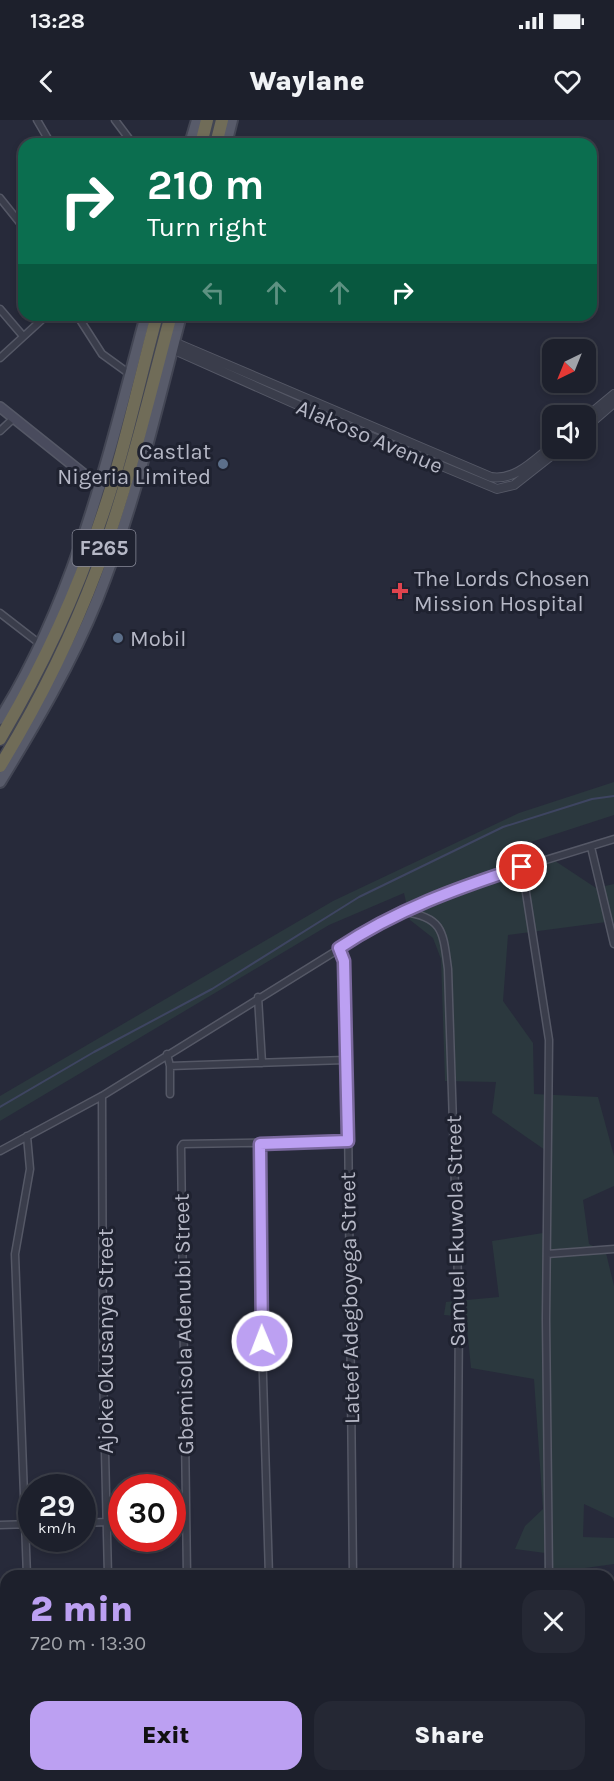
<!DOCTYPE html>
<html lang="en">
<head>
<meta charset="utf-8">
<style>
	body { margin:0; font-family:Karla,sans-serif; background:#252834; color:#f1f3f6; height:100vh; display:flex; flex-direction:column; font-size:22px; white-space:nowrap }
	* { box-sizing:border-box; margin:0 }
	p { font-size:20px; color:#a0a3a9 }
	.icon { flex:none; width:33px; height:33px; fill:none; stroke:currentColor; stroke-width:2; stroke-linecap:round; stroke-linejoin:round }
	.map { position:relative; flex:1; overflow:hidden }
	.details { position:absolute; left:0px; top:1450px; width:615px; height:212px; display:flex; flex-direction:column; background:#1d202c; border-radius:18px 18px 0 0; box-shadow:0 3px 9px #0003,0 0 0 2px #3b3e48 }
	.details>* { flex:none }
	.guide { position:absolute; left:18px; top:18px; width:579px; height:183px; border-radius:18px; box-shadow:0 3px 9px #0003,0 0 0 2px #3b3e48; background:#0b6e4f; color:#fff; overflow:hidden }
	.needle { width:39px; rotate:223deg }
	.controls { position:absolute; left:542px; top:219px; display:grid; gap:12px }
	.controls a { display:grid; place-items:center; width:54px; height:54px; border-radius:12px; background:#1d202c; box-shadow:0 3px 9px #0003,0 0 0 2px #3b3e48; font-size:30px }
	.speed { position:absolute; left:18px; top:1354px; display:flex; gap:12px; font-size:30px; font-weight:700; text-align:center }
	.speed>* { display:grid; place-content:center; width:78px; height:78px; border-radius:50%; background:#1d202c; box-shadow:0 3px 9px #0003,0 0 0 2px #3b3e48; line-height:1 }
	.speed small { font-size:15px; font-weight:400 }
	.speed .limit { border:9px solid #d22; background:#fff; color:#111 }
	.pin { position:absolute; display:grid; place-items:center; width:51px; height:51px; color:#fff; margin:-26px; border:3px solid #fff; border-radius:50%; box-shadow:0 2px 6px #0007 }
	.me { position:absolute; width:66px; margin:-33px; rotate:359deg; stroke-linejoin:round; filter:drop-shadow(0 0 4px #0008) }
	.turn { display:flex; align-items:center; gap:21px; height:126px; padding:0 30px; font-size:27px }
	.turn .icon { width:78px; height:78px; stroke-width:2.5 }
	.turn b { display:block; font-size:42px; line-height:51px }
	.lanes { display:flex; align-items:center; height:57px; padding:0 30px; background:#0003; justify-content:center; gap:30px; direction:ltr }
	.lanes .off { opacity:.35 }
	.round { display:grid; place-items:center; flex:none; width:63px; height:63px; border-radius:18px; background:#252834 }
	.summary { display:flex; align-items:center; justify-content:space-between; height:102px; padding:0 30px }
	h1 { font-size:36px; font-weight:800; line-height:45px; color:#bca0f2 }
	.button { display:flex; gap:12px; margin-top:auto; padding:12px 30px }
	.button a { flex:1; height:69px; border-radius:18px; background:#bca0f2; color:#111; font-size:24px; font-weight:800; line-height:69px; text-align:center }
	.button a+a { background:#252834; color:#f1f3f6 }
	.status { display:flex; justify-content:space-between; align-items:center; height:42px; padding:0 30px; background:#1d202c; direction:ltr }
	.status svg { height:16px; fill:currentColor }
	header { display:flex; justify-content:space-between; align-items:center; height:78px; padding:0 30px; background:#1d202c; font-size:27px; font-weight:800 }
	.map>svg:first-child { display:block }
	.green { fill:#2b383e }
	.lines { fill:none; stroke-linecap:round; stroke-linejoin:round }
	.stream { stroke:#3e4561; stroke-width:2 }
	.minor-casing { stroke:#555866; stroke-width:9 }
	.tertiary-casing { stroke:#555866; stroke-width:10 }
	.secondary-casing { stroke:#555866; stroke-width:12 }
	.primary-casing { stroke:#434654; stroke-width:14 }
	.motorway-casing { stroke:#424553; stroke-width:15 }
	.minor { stroke:#3a3d4b; stroke-width:6 }
	.tertiary { stroke:#3a3d4b; stroke-width:8 }
	.secondary { stroke:#494b5d; stroke-width:9 }
	.primary { stroke:#585b6a; stroke-width:10 }
	.motorway { stroke:#706c58; stroke-width:12 }
	.route-casing { stroke:#7a689d; stroke-width:15 }
	.route { stroke:#bca0f2; stroke-width:10 }
	.service-dot { fill:#5c6f8a; stroke:#1f2230; stroke-width:2 }
	.health-dot { fill:#e0444e; stroke:#1f2230; stroke-width:2 }
	.labels { text-anchor:middle; stroke-width:6; stroke-linejoin:round; paint-order:stroke }
	.shield { fill:#1f2230; stroke:#898b99; stroke-width:1.5 }
	.shield-label { font-size:21px; font-weight:bold; fill:#b6b8c6 }
	.street-label { font-size:22px; fill:#b6b8c6; stroke:#1f2230 }
	.poi-label { font-size:22px; fill:#b6b8c6; stroke:#1f2230; text-anchor:start }
</style>
</head>
<body>
<div class="status"><b>13:28</b><svg viewBox="0 0 49 12"><path d="M0 12V9h3v3zM5 12V6h3v6zM10 12V3h3v9zM15 12V0h3v12zM26 1h20v11H26zM47 4h2v5h-2z"/></svg></div>
<header><svg class="icon" aria-label="back" viewBox="0 0 24 24"><path d="M15 5l-7 7 7 7"/></svg>Waylane<svg class="icon" aria-label="heart" viewBox="0 0 24 24"><path d="M12 20l-8-8c-3-5 5-10 8-4 3-6 11-1 8 4z"/></svg></header>
<div class="map">
<svg width="614" height="1661" viewBox="0 0 614 1661">
	<rect width="100%" height="100%" fill="#272a3a"/>
	<path class="green" d="M614,662V695L528,723L596,768L614,764V801L508,815L503,881L533,923L534,974L598,977L614,1036V1066L583,1080L589,1124L606,1133L614,1166V1398L584,1384L583,1417L614,1418V1444L585,1448L584,1456H544L545,1433L515,1429L525,1406L543,1389L534,1259L471,1248L466,1197L444,1195L446,1182L499,1177L492,1121L543,1113L545,1030L492,993L496,962L445,961L441,839L433,818L410,800L404,773L329,805L0,1001V976L333,781L519,693Z"/>
	<g class="lines">
		<path class="stream" d="M0,987L94,932L212,869L359,777L503,707L592,679L614,676"/>
		<g class="minor-casing">
			<path id="minor" d="M37,0L51,24
				M115,0L133,24
				M0,78L24,108
				M0,189L23,216
				M77,195L102,234L131,255
				M0,238L47,195
				M0,311L14,298
				M0,493L40,524
				M591,727L614,824
				M522,747L549,920L546,1199L549,1456
				M404,792C444,797 443,813 448,849L459,1191L457,1456
				M339,828L344,841L348,996L353,1456
				M258,877L262,943
				M167,934L170,946L345,940
				M170,946V974
				M102,976L103,1249L108,1456
				M260,1024L261,1191L269,1456
				M0,1031L102,976L381,803L448,770L614,719
				M547,1134L614,1129
				M82,1403L107,1402
				M0,1405L32,1404
				M27,1456L15,1134L30,1049L27,1016
				M187,1456L181,1027L183,1024L348,1021
				M31,1656V1661
				M111,1656V1661
				M190,1656V1661
				M273,1656V1661
				M354,1661V1656
				M457,1661L458,1656
				M529,1661L549,1658L614,1656"/>
		</g>
		<g class="tertiary-casing">
			<path id="tertiary" d="M174,222L491,357C515,361 534,340 552,326
				M172,229L338,303L497,369L514,365L561,328
				M585,298L614,274
				M585,308L614,283"/>
		</g>
		<g class="secondary-casing">
			<path id="secondary" d="M0,287L100,367"/>
		</g>
		<g class="primary-casing">
			<path id="primary" d="M190,24L197,0
				M226,24L232,0
				M0,599C77,476 109,333 146,195
				M0,662C36,603 71,544 97,480C134,388 156,291 181,195"/>
		</g>
		<g class="motorway-casing">
			<path id="motorway" d="M201,24L207,0
				M216,24L222,0
				M0,619C40,551 74,481 99,405C123,337 138,265 157,195
				M0,646C38,584 71,518 97,449C128,367 148,280 171,195"/>
		</g>
		<use href="#minor" class="minor"/>
		<use href="#tertiary" class="tertiary"/>
		<use href="#secondary" class="secondary"/>
		<use href="#primary" class="primary"/>
		<use href="#motorway" class="motorway"/>
	</g>
	<g class="lines">
		<g class="route-casing">
			<path id="route" d="M262,1221L260,1024L348,1021L344,841L339,828C396,790 457,768 522,747"/>
		</g>
		<use href="#route" class="route"/>
	</g>
	<g class="service-dot">
		<circle cx="223" cy="344" r="6"/>
		<circle cx="118" cy="518" r="6"/>
	</g>
	<path class="health-dot" d="M397 462h6v6h6v6h-6v6h-6v-6h-6v-6h6z"/>
	<g class="labels">
		<rect class="shield" x="72.5" y="410" width="63" height="36" rx="4.5"/>
		<g class="shield-label">
			<text x="104" y="435">F265</text>
		</g>
		<g class="street-label">
			<text transform="translate(370 316) rotate(23)" y="8">Alakoso Avenue</text>
			<text transform="translate(455 1111) rotate(-91)" y="8">Samuel Ekuwola Street</text>
			<text transform="translate(349 1178) rotate(-91)" y="8">Lateef Adegboyega Street</text>
			<text transform="translate(183 1204) rotate(-91)" y="8">Gbemisola Adenubi Street</text>
			<text transform="translate(105 1221) rotate(-90)" y="8">Ajoke Okusanya Street</text>
		</g>
		<g class="poi-label">
			<text x="211" y="339" text-anchor="end">Castlat<tspan x="211" dy="25">Nigeria Limited</tspan></text>
			<text x="414" y="466">The Lords Chosen<tspan x="414" dy="25">Mission Hospital</tspan></text>
			<text x="130" y="526">Mobil</text>
		</g>
	</g>
</svg>
<div class="controls">
<a><svg class="needle" viewBox="-14 -14 28 28"><path d="M0-13l5 13h-10z" fill="#e53935"/><path d="M0 13l5-13h-10z" fill="#a0a3a9"/></svg></a>
<a><svg class="icon" aria-label="sound" viewBox="0 0 24 24"><path d="M4 9h4l5-4v14l-5-4H4zM17 9q2 3 0 6"/></svg></a>
</div>
<div class="speed"><div>29<small>km/h</small></div><div class="limit">30</div></div>
<div class="pin" style="left:522px;top:747px;background:#d93025"><svg class="icon" aria-label="arrive" viewBox="0 0 24 24"><path d="M6 21V4h12l-3 4 3 4H6"/></svg></div>
<svg class="me" style="left:262px;top:1221px" viewBox="-20 -20 40 40"><circle r="17" fill="#bca0f2" stroke="#fff" stroke-width="3"/><path d="M0-11L8 9 0 5-8 9z" fill="#fff"/></svg>
<div class="guide">
<div class="turn"><svg class="icon" aria-label="right" viewBox="0 0 24 24"><path d="M7 20v-9h11M14 6l5 5-5 5"/></svg><div><b>210 m</b>Turn right</div></div>
<div class="lanes"><svg class="icon off" aria-label="left" viewBox="0 0 24 24"><path d="M17 20v-9H6M10 6l-5 5 5 5"/></svg><svg class="icon off" aria-label="ahead" viewBox="0 0 24 24"><path d="M12 20V5M6 11l6-6 6 6"/></svg><svg class="icon off" aria-label="ahead" viewBox="0 0 24 24"><path d="M12 20V5M6 11l6-6 6 6"/></svg><svg class="icon" aria-label="right" viewBox="0 0 24 24"><path d="M7 20v-9h11M14 6l5 5-5 5"/></svg></div>
</div>
<section class="details">
<div class="summary"><div><h1>2 min</h1><p>720 m · 13:30</p></div><a class="round"><svg class="icon" aria-label="close" viewBox="0 0 24 24"><path d="M6 6l12 12M18 6L6 18"/></svg></a></div>
<div class="button"><a>Exit</a><a>Share</a></div>
</section>
</div>
</body>
</html>
